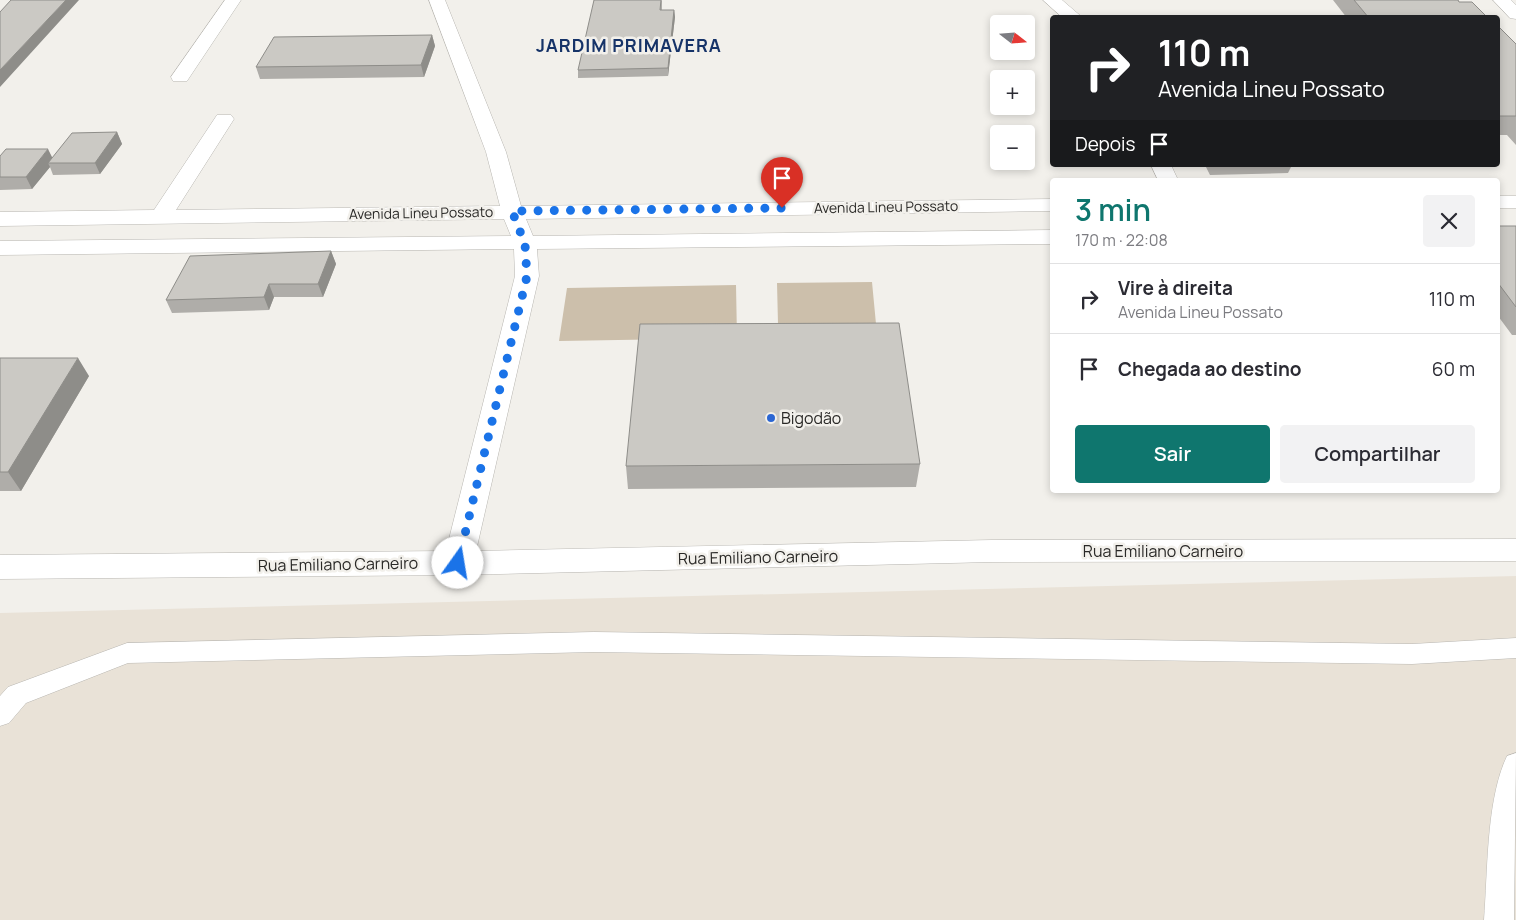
<!DOCTYPE html>
<html lang="pt">
<head>
<meta charset="utf-8">
<style>
	body { margin:0; font-family:Manrope,sans-serif; background:#f2f2f3; color:#2b2b33; height:100vh; display:flex; flex-direction:column; font-size:19px; white-space:nowrap }
	* { box-sizing:border-box; margin:0 }
	p { font-size:16px; color:#7c7c81 }
	.icon { flex:none; width:28px; height:28px; fill:none; stroke:currentColor; stroke-width:2; stroke-linecap:round; stroke-linejoin:round }
	.map { position:relative; flex:1; overflow:hidden }
	.drawer { position:absolute; left:1050px; top:178px; width:450px; height:315px; display:flex; flex-direction:column; background:#fff; border-radius:5px; box-shadow:0 2px 8px #0003 }
	.drawer>* { flex:none }
	.banner { position:absolute; left:1050px; top:15px; width:450px; height:152px; border-radius:5px; box-shadow:0 2px 8px #0003; background:#202124; color:#fff; overflow:hidden }
	.needle { width:32px; rotate:107deg }
	.controls { position:absolute; left:990px; top:15px; display:grid; gap:10px }
	.controls a { display:grid; place-items:center; width:45px; height:45px; border-radius:5px; background:#fff; box-shadow:0 2px 8px #0003; font-size:25px }
	.pin { position:absolute; display:grid; place-items:center; width:42px; height:42px; color:#fff; margin:-51px -21px; border-radius:50% 50% 50% 0; rotate:-45deg; box-shadow:0 0 5px #0007 }
	.pin .icon { rotate:45deg }
	.me { position:absolute; width:55px; margin:-28px; rotate:13deg; stroke-linejoin:round; filter:drop-shadow(0 0 4px #0008) }
	.turn { display:flex; align-items:center; gap:18px; height:105px; padding:0 25px; font-size:22px }
	.turn .icon { width:65px; height:65px; stroke-width:2.5 }
	.turn b { display:block; font-size:35px; line-height:42px }
	.then { display:flex; align-items:center; height:48px; padding:0 25px; background:#0003; gap:10px; font-size:19px }
	.round { display:grid; place-items:center; flex:none; width:52px; height:52px; border-radius:5px; background:#f2f2f3 }
	.head { display:flex; align-items:center; justify-content:space-between; height:85px; padding:0 25px }
	h1 { font-size:30px; font-weight:600; line-height:38px; color:#0f766e }
	.cta { display:flex; gap:10px; margin-top:auto; padding:10px 25px }
	.cta a { flex:1; height:58px; border-radius:5px; background:#0f766e; color:#fff; font-size:20px; font-weight:600; line-height:58px; text-align:center }
	.cta a+a { background:#f2f2f3; color:#2b2b33 }
	ul { padding:0; list-style:none }
	li { display:flex; align-items:center; gap:15px; height:70px; padding:0 25px; border-top:1px solid #e1e1e2 }
	li div { flex:1 }
	li b { display:block; font-size:19px }
	li em { font-style:normal }
	.map>svg:first-child { display:block }
	.built { fill:#e9e2d7 }
	.green { fill:#ccbfab }
	.lines { fill:none; stroke-linecap:round; stroke-linejoin:round }
	.service-casing { stroke:#b8b6b1; stroke-width:1 }
	.minor-casing { stroke:#b8b6b1; stroke-width:1 }
	.service { fill:#fff; fill-rule:evenodd }
	.minor { fill:#fff; fill-rule:evenodd }
	.wall { fill:#afada9 }
	.shaded-wall { fill:#8e8d89 }
	.building { fill:#cbc9c4; stroke:#8e8d89 }
	.route { stroke:#1a73e8; stroke-width:9; stroke-dasharray:0 16.2 }
	.poi-dot { fill:#2b66d3; stroke:#f2f0eb; stroke-width:2 }
	.labels { text-anchor:middle; stroke-width:5; stroke-linejoin:round; paint-order:stroke }
	.far-street-label { font-size:14px; fill:#2a2927; stroke:#f2f0eb }
	.poi-label { font-size:16px; fill:#2a2927; stroke:#f2f0eb; text-anchor:start }
	.street-label { font-size:16px; fill:#2a2927; stroke:#f2f0eb }
	.far-district-label { font-size:18px; font-weight:bold; letter-spacing:1px; fill:#163368; stroke:#f2f0eb }
</style>
</head>
<body>
<div class="map">
<svg width="1516" height="920" viewBox="0 0 1516 920">
	<rect width="100%" height="100%" fill="#f2f0eb"/>
	<path class="built" d="M1516,576V920H0V613Z"/>
	<path class="green" d="M872,282L876,324H778L777,283Z
		M736,285L737,338L559,341L567,288Z"/>
	<g class="lines">
		<g class="service-casing">
			<path id="service" d="M594,632L1412,644L1516,638V658L1412,664L594,652L128,663L26,703L9,723L0,726V696L8,687L127,643Z
				M1516,753L1514,920H1484C1488,871 1486,800 1507,756Z"/>
		</g>
		<g class="minor-casing">
			<path id="minor" d="M225,0H241L187,81H173L171,77Z
				M429,0H445L506,152L521,206L1052,199V211L526,219L533,236L1052,230V244L537,249L539,276L476,551L992,540L1516,539V561L992,562L458,575L0,579V555L446,551L515,276L514,249L0,255V241L511,236L504,219L0,226V212L154,210L217,115H231L234,119L176,210L500,206L486,152Z
				M1043,0H1062L1083,18H1063Z
				M1493,0H1511L1516,5V19L1510,18Z
				M1151,165H1171L1178,180H1158Z
				M1498,196H1516V208H1498Z"/>
		</g>
		<use href="#service" class="service"/>
		<use href="#minor" class="minor"/>
	</g>
	<path class="wall" d="M662,0V10H674L675,17L668,76L578,78V70Z
		M1333,0H1458L1459,2L1488,18H1347Z
		M1498,26L1516,44V145L1507,135H1498Z
		M432,35L435,46L424,77L260,79L256,67Z
		M117,132L122,144L100,174L53,175L50,167L32,189L0,190V156L52,158Z
		M1205,165H1292L1288,173L1210,175Z
		M1498,226H1516V335H1512L1498,316Z
		M331,251L336,264L323,297H274L269,310L172,313L166,300Z
		M0,358L89,376L21,491H0Z
		M920,464L916,487L628,489L626,466Z"/>
	<path class="shaded-wall" d="M66,0H79L0,87V70Z
		M674,10L675,17L668,76V68Z
		M432,35L435,46L424,77L421,65Z
		M117,132L122,144L100,174L95,163Z
		M48,149L54,161L48,163L50,167L32,189L26,177Z
		M331,251L336,264L323,297L318,284Z
		M269,284L274,297L269,310L264,297Z
		M78,358L89,376L21,491L8,472Z"/>
	<path class="building" d="M11,0H66L0,70V12Z
		M594,0H661L660,10H674L668,68L578,70Z
		M1354,0H1458L1459,2H1472L1488,18H1369Z
		M1498,26L1516,44V116H1498Z
		M432,35L421,65L256,67L274,37Z
		M117,132L95,163H48L72,133Z
		M6,149H48L26,177H0V156Z
		M1498,226H1516V307L1498,283Z
		M331,251L318,284H269L264,297L166,300L190,256Z
		M899,323L920,464L626,466L640,324Z
		M0,358H78L8,472H0Z"/>
	<g class="lines">
		<path class="route" d="M458,563L527,276L525,244L512,211L782,208"/>
	</g>
	<circle class="poi-dot" cx="771" cy="418" r="5"/>
	<g class="labels">
		<g class="far-street-label">
			<text transform="translate(886 207) rotate(-1)" y="5">Avenida Lineu Possato</text>
			<text transform="translate(421 213) rotate(-1)" y="5">Avenida Lineu Possato</text>
		</g>
		<g class="poi-label">
			<text x="781" y="424">Bigodão</text>
		</g>
		<g class="street-label">
			<text x="1163" y="557">Rua Emiliano Carneiro</text>
			<text transform="translate(758 557) rotate(-1)" y="6">Rua Emiliano Carneiro</text>
			<text transform="translate(338 564) rotate(-1)" y="6">Rua Emiliano Carneiro</text>
		</g>
		<g class="far-district-label">
			<text x="629" y="52">JARDIM PRIMAVERA</text>
		</g>
	</g>
</svg>
<div class="controls">
<a><svg class="needle" viewBox="-14 -14 28 28"><path d="M0-13l5 13h-10z" fill="#e53935"/><path d="M0 13l5-13h-10z" fill="#7c7c81"/></svg></a>
<a>+</a>
<a>−</a>
</div>
<div class="pin" style="left:782px;top:208px;background:#d93025"><svg class="icon" aria-label="arrive" viewBox="0 0 24 24"><path d="M6 21V4h12l-3 4 3 4H6"/></svg></div>
<svg class="me" style="left:458px;top:563px" viewBox="-20 -20 40 40"><circle r="19" fill="#fff"/><path d="M0-13L10 11 0 6-10 11z" fill="#1a73e8"/></svg>
<div class="banner">
<div class="turn"><svg class="icon" aria-label="right" viewBox="0 0 24 24"><path d="M7 20v-9h11M14 6l5 5-5 5"/></svg><div><b>110 m</b>Avenida Lineu Possato</div></div>
<div class="then">Depois<svg class="icon" aria-label="arrive" viewBox="0 0 24 24"><path d="M6 21V4h12l-3 4 3 4H6"/></svg></div>
</div>
<section class="drawer">
<div class="head"><div><h1>3 min</h1><p>170 m · 22:08</p></div><a class="round"><svg class="icon" aria-label="close" viewBox="0 0 24 24"><path d="M6 6l12 12M18 6L6 18"/></svg></a></div>
<ul>
<li><svg class="icon" aria-label="right" viewBox="0 0 24 24"><path d="M7 20v-9h11M14 6l5 5-5 5"/></svg><div><b>Vire à direita</b><p>Avenida Lineu Possato</p></div><em>110 m</em></li>
<li><svg class="icon" aria-label="arrive" viewBox="0 0 24 24"><path d="M6 21V4h12l-3 4 3 4H6"/></svg><div><b>Chegada ao destino</b></div><em>60 m</em></li>
</ul>
<div class="cta"><a>Sair</a><a>Compartilhar</a></div>
</section>
</div>
</body>
</html>
